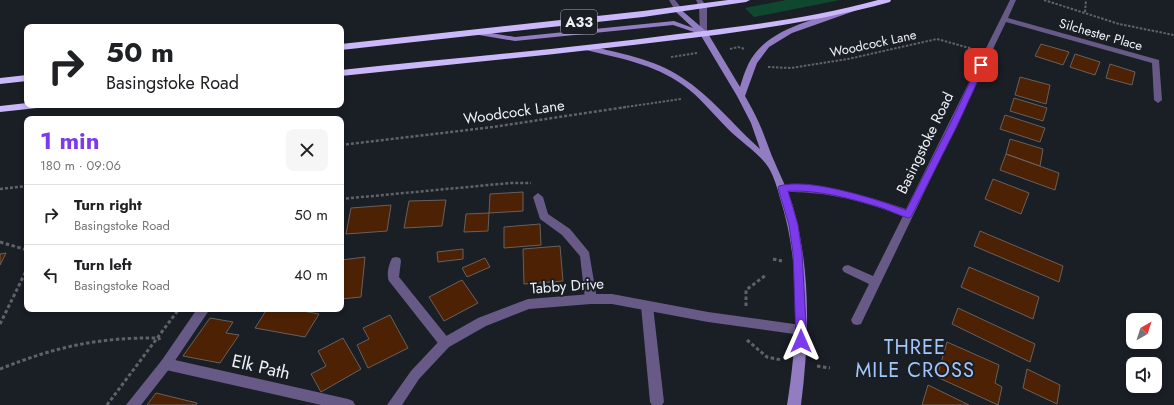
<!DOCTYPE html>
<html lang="en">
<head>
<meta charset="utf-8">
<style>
	body { margin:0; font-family:Jost,sans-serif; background:#f6f6f6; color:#202124; height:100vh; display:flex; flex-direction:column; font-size:15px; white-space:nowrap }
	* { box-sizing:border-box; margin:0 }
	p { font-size:13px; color:#757577 }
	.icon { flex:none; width:22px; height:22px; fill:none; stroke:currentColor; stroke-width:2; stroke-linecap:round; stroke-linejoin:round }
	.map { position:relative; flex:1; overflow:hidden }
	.side { position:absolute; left:24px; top:116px; width:320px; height:196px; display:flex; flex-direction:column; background:#fff; border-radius:8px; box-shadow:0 2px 6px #0003 }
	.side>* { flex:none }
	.hud { position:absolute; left:24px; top:24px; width:320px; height:84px; border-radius:8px; box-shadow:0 2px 6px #0003; background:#fff; color:#202124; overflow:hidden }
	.needle { width:26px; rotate:39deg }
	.fabs { position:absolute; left:1126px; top:313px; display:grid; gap:8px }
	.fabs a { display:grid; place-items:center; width:36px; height:36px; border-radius:8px; background:#fff; box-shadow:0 2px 6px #0003; font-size:20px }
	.pin { position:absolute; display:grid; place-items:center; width:34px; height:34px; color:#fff; margin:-17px; border-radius:8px; box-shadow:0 2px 6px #0006 }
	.me { position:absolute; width:44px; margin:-22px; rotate:0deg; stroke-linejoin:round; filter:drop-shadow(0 0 3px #0008) }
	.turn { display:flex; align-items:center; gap:14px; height:84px; padding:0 16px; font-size:18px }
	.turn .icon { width:52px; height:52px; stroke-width:2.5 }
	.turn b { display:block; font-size:28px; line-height:34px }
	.round { display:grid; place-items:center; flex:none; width:42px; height:42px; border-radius:8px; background:#f6f6f6 }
	.summary { display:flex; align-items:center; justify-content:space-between; height:68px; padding:0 16px }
	h1 { font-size:24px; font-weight:700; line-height:30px; color:#7c3aed }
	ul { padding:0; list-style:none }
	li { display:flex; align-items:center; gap:12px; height:60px; padding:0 16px; border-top:1px solid #e0e0e0 }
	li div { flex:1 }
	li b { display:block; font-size:15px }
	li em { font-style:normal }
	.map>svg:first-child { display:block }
	.green { fill:#0f482f }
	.building { fill:#4d2103; stroke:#69605b }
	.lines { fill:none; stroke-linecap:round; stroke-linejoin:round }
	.path-far2 { stroke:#5f6369; stroke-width:2; stroke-dasharray:2.5 1.5; stroke-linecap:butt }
	.path-far1 { stroke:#5f6369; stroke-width:2.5; stroke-dasharray:3 2; stroke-linecap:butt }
	.path { stroke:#5f6369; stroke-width:3; stroke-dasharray:3.5 2.5; stroke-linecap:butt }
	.lane { fill:#675a86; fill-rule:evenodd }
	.street { fill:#675a86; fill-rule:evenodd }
	.secondary { fill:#927cc2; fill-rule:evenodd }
	.highway { fill:#cbb8fa; fill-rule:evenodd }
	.route { fill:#7c3aed; stroke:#51269a }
	.labels { text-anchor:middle; stroke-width:4; stroke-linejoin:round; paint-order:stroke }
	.far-street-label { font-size:13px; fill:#eef1f5; stroke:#1a1e25 }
	.shield { fill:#1a1e25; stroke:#aeb2b7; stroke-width:1 }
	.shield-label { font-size:14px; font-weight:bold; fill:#eef1f5 }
	.street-label { font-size:15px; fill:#eef1f5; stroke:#1a1e25 }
	.near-street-label { font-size:18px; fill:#eef1f5; stroke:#1a1e25 }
	.near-quarter-label { font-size:20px; letter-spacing:1px; fill:#a3c7f8; stroke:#1a1e25 }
</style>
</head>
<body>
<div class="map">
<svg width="1174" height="405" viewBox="0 0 1174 405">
	<rect width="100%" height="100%" fill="#1a1e25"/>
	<path class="green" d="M786,0H840L754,17L745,8Z"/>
	<path class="building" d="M1041,44L1069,52L1063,65L1035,56Z
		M1075,54L1100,62L1095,75L1070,67Z
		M1110,64L1135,72L1132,85L1106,78Z
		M1020,77L1050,85L1046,104L1015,95Z
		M1014,98L1047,108L1043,121L1010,111Z
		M1005,115L1045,128L1040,142L1000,129Z
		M1010,139L1043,149L1040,166L1006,154Z
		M1006,154L1059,173L1055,190L1000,170Z
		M993,179L1029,193L1021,214L985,199Z
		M523,192V211L489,213L490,194Z
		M446,200L442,226L404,228L409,201Z
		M391,205L387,231L346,234L351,208Z
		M489,213L488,231L464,232L466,214Z
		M540,224L541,245L504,248V227Z
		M980,231L1063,266L1059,282L974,246Z
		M560,246L563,281L524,284L523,249Z
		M463,249V259L438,262L437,252Z
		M6,253L0,265V254Z
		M365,257L361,297L341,299V260Z
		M485,258L490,267L467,277L462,268Z
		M969,267L1039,297L1033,319L961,287Z
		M462,280L478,303L444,321L429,297Z
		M958,308L1035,344L1030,362L952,324Z
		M267,309H292L319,314L305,337L255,328Z
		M390,315L408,348L368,368L357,345L369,339L363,328Z
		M210,318L233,322L226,333L239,335L220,363L183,356Z
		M343,338L361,369L321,392L311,374L326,366L318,351Z
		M947,342L999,365L995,383L1002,387L998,405L937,377Z
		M1027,369L1060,385L1057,404L1023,388Z
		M928,385L969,405H922Z
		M156,393L197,403L196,405H147Z"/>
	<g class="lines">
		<path class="path-far2" d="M1044,0L1119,24L1174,35
			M1085,12L1086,0
			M730,49L738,47L745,49
			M671,57L697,53
			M768,67L791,68L848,59L937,39L973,49
			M619,108L681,99"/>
		<path class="path-far1" d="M341,145L493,127L626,107
			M0,189L27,186
			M341,199L510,183H531"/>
		<path class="path" d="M0,242L27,250
			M773,259L782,261
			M746,306V290L766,275
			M0,324L27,269
			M747,340L767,357L782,360
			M817,366L830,368
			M0,369C55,347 99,337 159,338L160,342
			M107,405L179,309"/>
		<path class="lane" d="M669,0H675L683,10L682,12H676Z
			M696,0H702L707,7V36H704L700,34L699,7Z
			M538,193L543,197L548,214L570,229L589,252L597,299L595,302L591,304L587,302L585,299L580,256L562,235L540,219L533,197Z
			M396,257L400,258L401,261L399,277L449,339L451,343L449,347L445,348L441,347L389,281C386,275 389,264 392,258Z
			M647,301L651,303L653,306L664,402L662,405H652L650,402L641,306L643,303Z
			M197,309H210L170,368L141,405H126L162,360Z"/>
		<path class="street" d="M1010,0H1016L1008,18L1159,60L1162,100L1158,103L1154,100L1152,63L1006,22L861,324L857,325L853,324L851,320L869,284L844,272L842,269L844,266L848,265L873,276L903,216C873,205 842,195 810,193C802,192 781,193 777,188L782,185C825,185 865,195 906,209Z
			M591,294H612L708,312L801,325L805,326L807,330L805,334L801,335L708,322L612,304H591L529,309L486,326L449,347L419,379L402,405H387L411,371L441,339L478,318L528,299Z
			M166,358L348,399L353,401L355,405H321L166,370L162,368L160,364L162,360Z"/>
		<path class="secondary" d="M853,7H859L860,9L792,33L769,47L757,63L745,96C750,105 755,114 759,123C765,136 769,150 775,163C782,180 791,196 795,214C811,276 809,342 801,405H787C798,338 801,263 780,198C777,187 773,173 766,164C758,153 739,140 728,129C713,114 700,97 683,85C654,64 619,58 586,50L585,48L589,46C620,53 654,59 681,77C711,96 734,126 760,149L751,123L737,96L700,34L673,25L515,41L479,35L475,33L479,31L515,37L674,21L693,28L676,12V8H679L707,32L740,87C744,74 748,61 757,51C778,26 823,17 853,7Z"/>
		<path class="highway" d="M728,0H750L746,2L643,17L341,50V44L643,11Z
			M878,0H891L890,2C820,21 748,31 675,40C564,54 452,64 341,76V70C453,58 566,49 678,34C745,26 812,18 878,0Z
			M27,75V81L0,84V78Z
			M27,103V105H42L37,108L0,112V106Z"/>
	</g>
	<path class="route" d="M979,63H981L985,65L957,126L911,217L908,218C898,215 889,210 879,207C849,198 819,190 788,191L798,225L802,253L807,341L805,344L801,346L797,344L796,341L793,253L789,225L778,188L779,186C809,177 876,199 906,210L949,126Z"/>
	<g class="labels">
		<g class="far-street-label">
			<text transform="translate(1101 34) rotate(16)" y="5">Silchester Place</text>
			<text transform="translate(873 43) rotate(-12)" y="5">Woodcock Lane</text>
		</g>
		<rect class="shield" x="561" y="10" width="36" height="24" rx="3"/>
		<g class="shield-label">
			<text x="579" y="27">A33</text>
		</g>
		<g class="street-label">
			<text transform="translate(514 112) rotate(-8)" y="5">Woodcock Lane</text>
			<text transform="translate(925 143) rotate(-64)" y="5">Basingstoke Road</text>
			<text transform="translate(567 286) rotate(-4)" y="5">Tabby Drive</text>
		</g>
		<g class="near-street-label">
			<text transform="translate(261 367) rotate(13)" y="6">Elk Path</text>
		</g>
		<g class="near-quarter-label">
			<text x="915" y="354">THREE<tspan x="915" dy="23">MILE CROSS</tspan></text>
		</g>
	</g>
</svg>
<div class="fabs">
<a><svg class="needle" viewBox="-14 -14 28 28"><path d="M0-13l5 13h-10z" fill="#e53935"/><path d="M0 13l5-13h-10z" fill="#757577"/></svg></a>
<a><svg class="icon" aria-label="sound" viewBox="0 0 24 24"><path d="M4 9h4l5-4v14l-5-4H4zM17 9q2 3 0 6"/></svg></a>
</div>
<div class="pin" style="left:981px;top:65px;background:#d93025"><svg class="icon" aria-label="arrive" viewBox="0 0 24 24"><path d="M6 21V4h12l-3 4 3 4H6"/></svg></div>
<svg class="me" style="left:801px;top:341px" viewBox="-20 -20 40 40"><path d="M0-17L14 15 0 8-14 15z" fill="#7c3aed" stroke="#fff" stroke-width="4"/></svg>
<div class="hud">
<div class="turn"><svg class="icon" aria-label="right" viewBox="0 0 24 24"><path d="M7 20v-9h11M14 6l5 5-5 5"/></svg><div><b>50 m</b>Basingstoke Road</div></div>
</div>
<section class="side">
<div class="summary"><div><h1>1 min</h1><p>180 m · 09:06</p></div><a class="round"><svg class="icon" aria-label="close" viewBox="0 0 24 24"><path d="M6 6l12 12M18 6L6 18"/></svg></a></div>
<ul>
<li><svg class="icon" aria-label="right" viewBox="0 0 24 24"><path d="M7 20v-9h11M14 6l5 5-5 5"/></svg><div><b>Turn right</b><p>Basingstoke Road</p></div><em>50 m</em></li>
<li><svg class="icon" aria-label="left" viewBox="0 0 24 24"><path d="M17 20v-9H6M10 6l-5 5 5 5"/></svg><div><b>Turn left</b><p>Basingstoke Road</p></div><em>40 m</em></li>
</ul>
</section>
</div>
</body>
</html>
